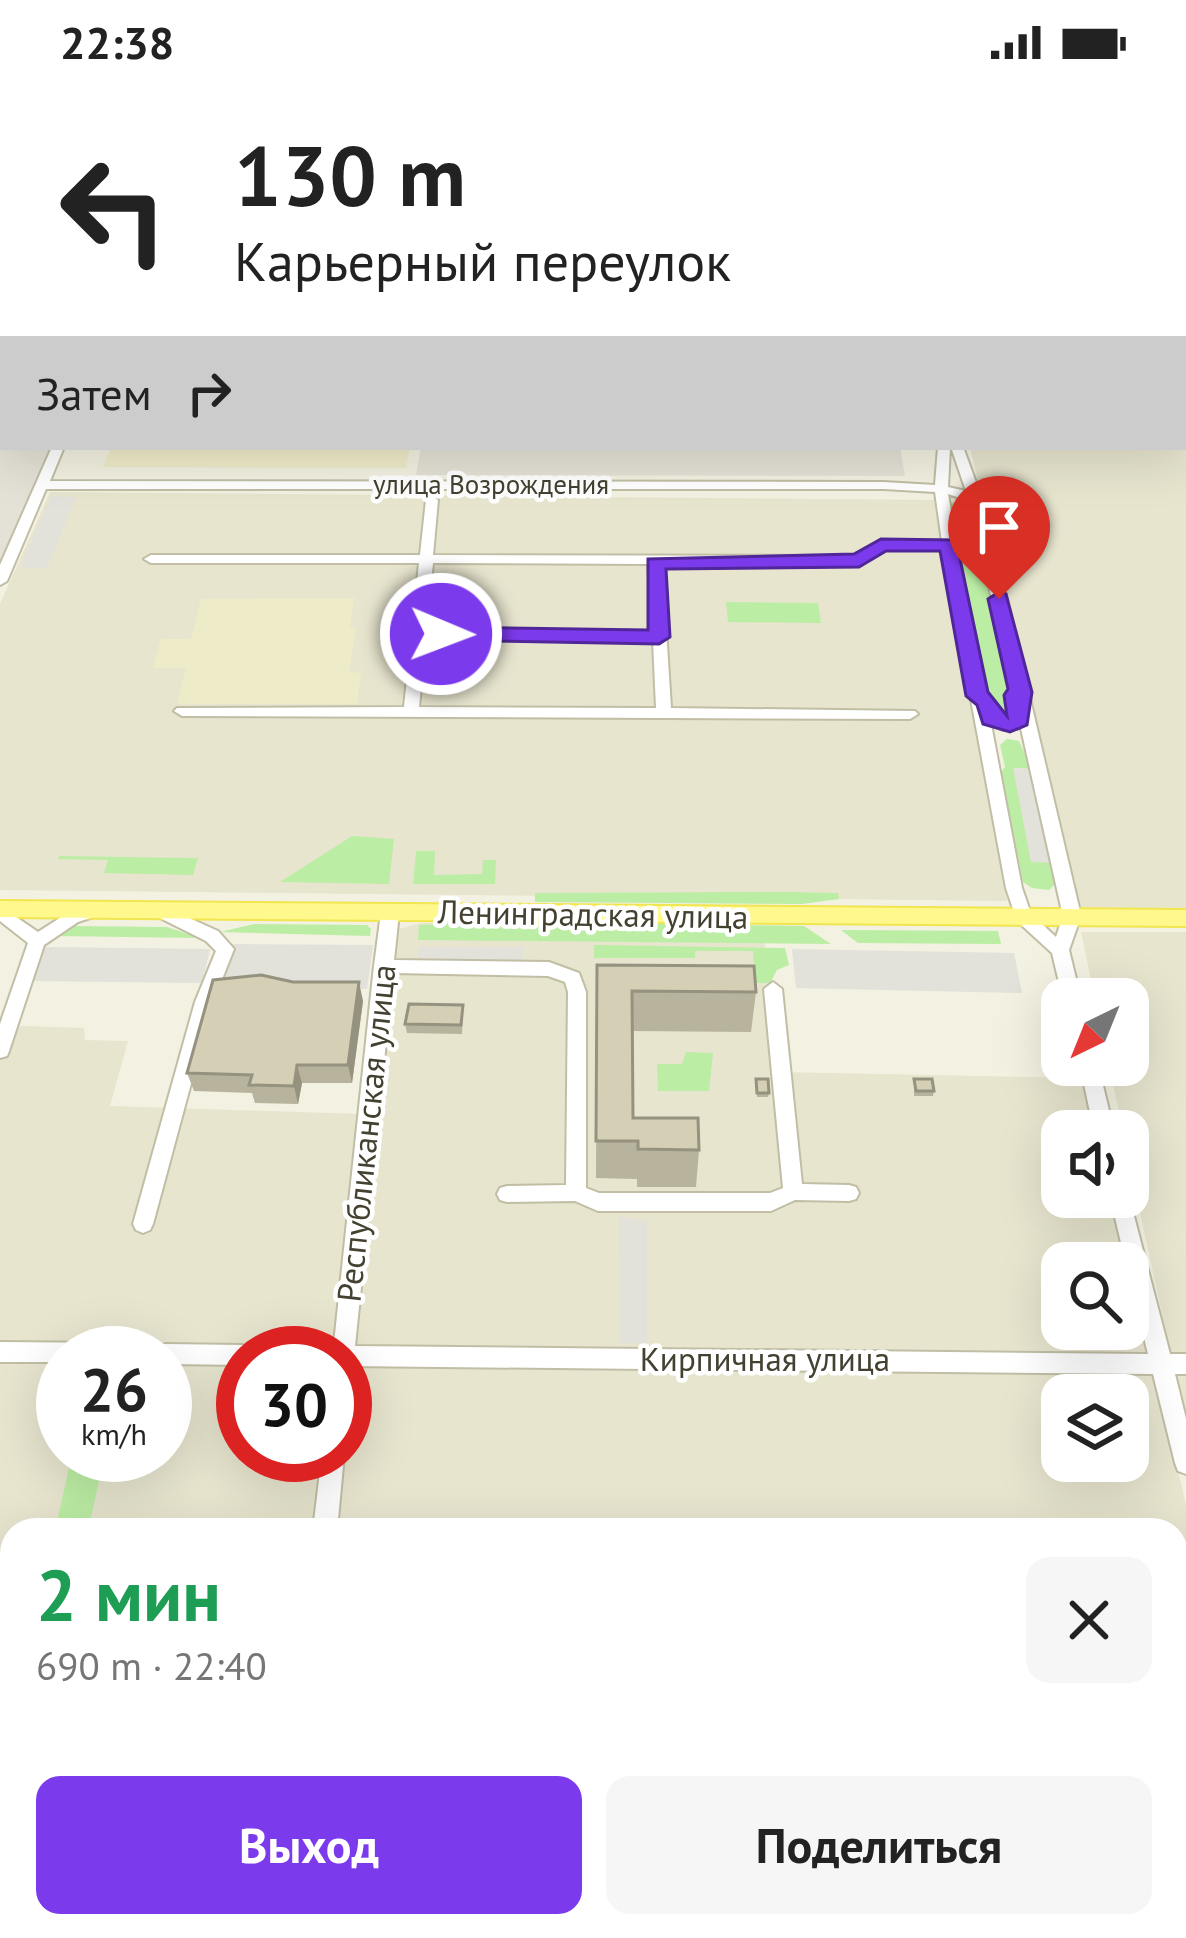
<!DOCTYPE html>
<html lang="ru">
<head>
<meta charset="utf-8">
<style>
	body { margin:0; font-family:"PT Sans",sans-serif; background:#f6f6f6; color:#222; height:100vh; display:flex; flex-direction:column; font-size:45px; white-space:nowrap }
	* { box-sizing:border-box; margin:0 }
	p { font-size:39px; color:#767676 }
	.icon { flex:none; width:66px; height:66px; fill:none; stroke:currentColor; stroke-width:2; stroke-linecap:round; stroke-linejoin:round }
	.map { position:relative; flex:1; overflow:hidden }
	.drawer { position:absolute; left:0px; top:1434px; width:1188px; height:420px; display:flex; flex-direction:column; background:#fff; border-radius:36px 36px 0 0; box-shadow:0 12px 48px #0002 }
	.drawer>* { flex:none }
	.top-card { position:absolute; left:0px; top:0px; width:1188px; height:366px; box-shadow:0 12px 48px #0002; background:#fff; color:#222; overflow:hidden }
	.needle { width:78px; rotate:223deg }
	.fabs { position:absolute; left:1041px; top:894px; display:grid; gap:24px }
	.fabs a { display:grid; place-items:center; width:108px; height:108px; border-radius:24px; background:#fff; box-shadow:0 12px 48px #0002; font-size:60px }
	.speed { position:absolute; left:36px; top:1242px; display:flex; gap:24px; font-size:60px; font-weight:700; text-align:center }
	.speed>* { display:grid; place-content:center; width:156px; height:156px; border-radius:50%; background:#fff; box-shadow:0 12px 48px #0002; line-height:1 }
	.speed small { font-size:30px; font-weight:400 }
	.speed .limit { border:18px solid #d22; background:#fff; color:#111 }
	.pin { position:absolute; display:grid; place-items:center; width:102px; height:102px; color:#fff; margin:-123px -51px; border-radius:50% 50% 50% 0; rotate:-45deg; box-shadow:0 0 12px #0007 }
	.pin .icon { rotate:45deg }
	.me { position:absolute; width:132px; margin:-66px; rotate:91deg; stroke-linejoin:round; filter:drop-shadow(0 0 9px #0008) }
	.turn { display:flex; align-items:center; gap:42px; height:252px; padding:0 36px; font-size:54px }
	.turn .icon { width:156px; height:156px; stroke-width:2.5 }
	.turn b { display:block; font-size:84px; line-height:102px }
	.then { display:flex; align-items:center; height:114px; padding:0 36px; background:#0003; gap:24px; font-size:45px }
	.round { display:grid; place-items:center; flex:none; width:126px; height:126px; border-radius:24px; background:#f6f6f6 }
	.headline { display:flex; align-items:center; justify-content:space-between; height:204px; padding:0 36px }
	h1 { font-size:72px; font-weight:700; line-height:90px; color:#1e9e55 }
	.button { display:flex; gap:24px; margin-top:auto; padding:24px 36px }
	.button a { flex:1; height:138px; border-radius:24px; background:#7c3aed; color:#fff; font-size:48px; font-weight:700; line-height:138px; text-align:center }
	.button a+a { background:#f6f6f6; color:#222 }
	.status { display:flex; justify-content:space-between; align-items:center; height:84px; padding:0 60px; background:#fff; direction:ltr }
	.status svg { height:33px; fill:currentColor }
	.map>svg:first-child { display:block }
	.residential { fill:#e7e5ce; fill-rule:evenodd }
	.industrial { fill:#e4e1d6 }
	.education { fill:#eeecc8 }
	.green { fill:#bceda4 }
	.parking { fill:#e2e1da }
	.lines { fill:none; stroke-linecap:round; stroke-linejoin:round }
	.river { fill:#94b9f8; fill-rule:evenodd }
	.minor-casing { stroke:#c1bea5; stroke-width:4 }
	.major-casing { stroke:#f1e550; stroke-width:4 }
	.minor { fill:#fff; fill-rule:evenodd }
	.major { fill:#fff88d; fill-rule:evenodd }
	.wall { fill:#b7b39c }
	.shaded-wall { fill:#95927f }
	.building { fill:#d5d0b5; stroke:#95927f; stroke-width:3 }
	.route { fill:#7c3aed; stroke:#51269a; stroke-width:3 }
	.labels { text-anchor:middle; stroke-width:9; stroke-linejoin:round; paint-order:stroke }
	.far-street-label { font-size:27px; fill:#444131; stroke:#fff }
	.street-label { font-size:33px; fill:#444131; stroke:#fff }
</style>
</head>
<body>
<div class="status"><b>22:38</b><svg viewBox="0 0 49 12"><path d="M0 12V9h3v3zM5 12V6h3v6zM10 12V3h3v9zM15 12V0h3v12zM26 1h20v11H26zM47 4h2v5h-2z"/></svg></div>
<div class="map">
<svg width="1186" height="1854" viewBox="0 0 1186 1854">
	<rect width="100%" height="100%" fill="#f3f1e1"/>
	<path class="residential" d="M1186,212V827L1078,825L970,363H1185Z
		M50,408L934,416L1007,817L0,806V520Z
		M421,839L763,842L777,988L1085,994L1097,1047H1062V1113H1113L1186,1421V1854H294L295,1842H1176V1446H338L399,845ZM1062,1179H1128V1245H1062ZM1062,1311H1128V1377H1062Z
		M1081,848H1186V1340L1128,1073V1047H1123L1109,981H1128V915H1095Z
		M23,942L84,944L85,956L128,957L110,1022L360,1030L335,1269H243V1371H321L313,1446H12V1842H271L270,1854H0V948ZM63,1269H165V1371H63Z"/>
	<path class="industrial" d="M0,49L3,363H51L0,480Z
		M421,363H900L905,392L416,391Z"/>
	<path class="education" d="M111,363H410L406,384L103,383Z
		M354,514L350,543L356,544L349,588L361,589L357,620H177L186,584H153L161,555H191L201,515Z"/>
	<path class="green" d="M958,418L972,422L1016,605L1011,609L1016,632L1010,637L996,633L993,616L984,608L949,419Z
		M726,518L818,519L821,539L728,538Z
		M1007,655L1019,657L1032,685L1014,684L1054,779L1057,798L1049,806L1032,804L1023,798L1001,688L1005,683L1000,661Z
		M352,752L394,755L389,800L280,798Z
		M416,767H435L434,791L482,790L483,776H496L495,800H413Z
		M59,772L189,774H198L193,791L104,789L108,776L58,775Z
		M788,808L838,809L839,815L802,820L535,818V809Z
		M544,838L804,842L831,860L418,856L419,841Z
		M254,840L367,841L371,845L370,852L220,848Z
		M73,842L167,843L200,854L53,852Z
		M841,846L998,847L1001,860L858,859Z
		M594,861L785,864L789,881L777,886L770,899H755L753,867H695V874H594Z
		M686,968L713,969L709,1007H658L657,980H682Z
		M70,1379H103L90,1438H57Z"/>
	<path class="parking" d="M51,412L76,413L47,484H20Z
		M1013,684L1032,685L1054,779L1031,778Z
		M220,860L373,861L367,905L210,904Z
		M40,863L210,865L202,899L29,897Z
		M419,863H523V882L417,881Z
		M792,865L1014,869L1022,909L796,904Z
		M619,1133L647,1137V1259H620Z"/>
	<g class="lines">
		<path class="river" d="M1185,104H1186V112H1185Z
			M0,158H3V168H0Z"/>
		<g class="minor-casing">
			<path id="minor" d="M211,0H219L218,3H210Z
				M852,0H860L862,3H854Z
				M1017,0H1025L1026,3H1018Z
				M0,44H3V50H0Z
				M1185,204H1186V210H1185Z
				M52,363H64L50,397L884,398L935,401L938,363H950L948,403L966,407L951,363H963L985,423L1081,832L1069,866L1081,915H1063L1052,869L1017,837L1006,804L943,465H884L859,480H662L671,624L915,627L918,630L910,635L182,632L174,627L177,624L404,623L419,479H151L144,475L151,471H420L426,416L432,412L438,416L433,471L856,472L881,457H942L935,408L884,405H46L7,497L0,501V481ZM948,410L969,417L971,423L1014,613L1010,617L1011,632L1004,635L998,631L992,614L985,613ZM433,479L648,480L652,548L426,545ZM426,553L653,557L656,624L419,623ZM991,640L1003,646L1020,640L1063,832L1056,853L1031,830L1022,804Z
				M158,820L218,847L234,865L213,918L153,1140L150,1146L143,1149L136,1146L133,1140L195,918L216,867L206,857L152,830L149,826L152,822Z
				M93,821L102,827L99,831L78,838L44,861L9,967L7,972L0,974V940L28,859L0,837V822L38,848L66,830Z
				M390,823L399,829L394,876L549,878L579,889L586,908V1104L599,1109H770L783,1104L764,905L773,898L782,905L802,1100L849,1101L856,1103L859,1109L856,1115L849,1117L795,1116L771,1127H598L575,1117L507,1118L500,1116L497,1110L500,1104L507,1102L566,1101L568,908L565,898L548,892L393,889L355,1262L1148,1270L1110,1113H1128V1109L1170,1270H1186V1290H1175L1186,1335V1390L1178,1387L1175,1379L1153,1290L345,1282V1269H333L374,882L381,829Z
				M1080,981H1098L1114,1047H1094Z
				M0,1258L119,1259L127,1262L130,1269H63V1278H0Z
				M165,1260L243,1261L251,1264L253,1269H243V1281L165,1280V1269H155L157,1263Z
				M322,1371H344L337,1446H313Z
				M0,1527H12V1551H0Z
				M1176,1544H1186V1568H1176Z
				M269,1842H295L294,1854H266Z"/>
		</g>
		<g class="major-casing">
			<path id="major" d="M0,817L1186,826V842L0,833Z"/>
		</g>
		<use href="#minor" class="minor"/>
		<use href="#major" class="major"/>
	</g>
	<path class="wall" d="M597,881L756,908L751,948L632,947L633,1034L699,1066L696,1103H637V1095L596,1094Z
		M363,917L352,999H302L298,1020L255,1019L252,1009L194,1007L187,989Z
		M463,921L462,950L407,949L405,940Z
		M756,995L769,1009L768,1013H757Z
		M914,995L934,1007L933,1012H914Z"/>
	<path class="shaded-wall" d="M359,898L363,917L352,999L348,981Z
		M297,981L302,999L298,1020L294,1002Z"/>
	<path class="building" d="M334,0H381L380,3H333Z
		M597,881L754,882L756,908L632,907L633,1034H698L699,1066L638,1065V1057H596Z
		M261,891L293,898H359L348,981H297L294,1002L249,1001L252,991L187,989L213,896Z
		M409,920L463,921L461,941L405,940Z
		M756,995H768L769,1009H757Z
		M914,995H932L934,1007H916Z"/>
	<path class="route" d="M881,455L956,456L988,608L1007,632L1004,611L1008,605L988,515L999,508L1006,510L1032,608L1027,641L1010,648L983,640L977,621L966,612L940,467H886L859,483L666,485L670,553L659,560L441,556L430,550L441,543L648,546V475L854,470Z"/>
	<g class="labels">
		<g class="far-street-label">
			<text x="491" y="410">улица Возрождения</text>
		</g>
		<g class="street-label">
			<text transform="translate(593 830) rotate(1)" y="12">Ленинградская улица</text>
			<text transform="translate(366 1049) rotate(-84)" y="12">Республиканская улица</text>
			<text x="765" y="1287">Кирпичная улица</text>
		</g>
	</g>
</svg>
<div class="fabs">
<a><svg class="needle" viewBox="-14 -14 28 28"><path d="M0-13l5 13h-10z" fill="#e53935"/><path d="M0 13l5-13h-10z" fill="#767676"/></svg></a>
<a><svg class="icon" aria-label="sound" viewBox="0 0 24 24"><path d="M4 9h4l5-4v14l-5-4H4zM17 9q2 3 0 6"/></svg></a>
<a><svg class="icon" aria-label="search" viewBox="0 0 24 24"><circle cx="10" cy="10" r="6"/><path d="M15 15l6 6"/></svg></a>
<a><svg class="icon" aria-label="layers" viewBox="0 0 24 24"><path d="M12 4l9 5-9 5-9-5zM3 14l9 5 9-5"/></svg></a>
</div>
<div class="speed"><div>26<small>km/h</small></div><div class="limit">30</div></div>
<div class="pin" style="left:999px;top:515px;background:#d93025"><svg class="icon" aria-label="arrive" viewBox="0 0 24 24"><path d="M6 21V4h12l-3 4 3 4H6"/></svg></div>
<svg class="me" style="left:441px;top:550px" viewBox="-20 -20 40 40"><circle r="17" fill="#7c3aed" stroke="#fff" stroke-width="3"/><path d="M0-11L8 9 0 5-8 9z" fill="#fff"/></svg>
<div class="top-card">
<div class="turn"><svg class="icon" aria-label="left" viewBox="0 0 24 24"><path d="M17 20v-9H6M10 6l-5 5 5 5"/></svg><div><b>130 m</b>Карьерный переулок</div></div>
<div class="then">Затем<svg class="icon" aria-label="right" viewBox="0 0 24 24"><path d="M7 20v-9h11M14 6l5 5-5 5"/></svg></div>
</div>
<section class="drawer">
<div class="headline"><div><h1>2 мин</h1><p>690 m · 22:40</p></div><a class="round"><svg class="icon" aria-label="close" viewBox="0 0 24 24"><path d="M6 6l12 12M18 6L6 18"/></svg></a></div>
<div class="button"><a>Выход</a><a>Поделиться</a></div>
</section>
</div>
</body>
</html>
